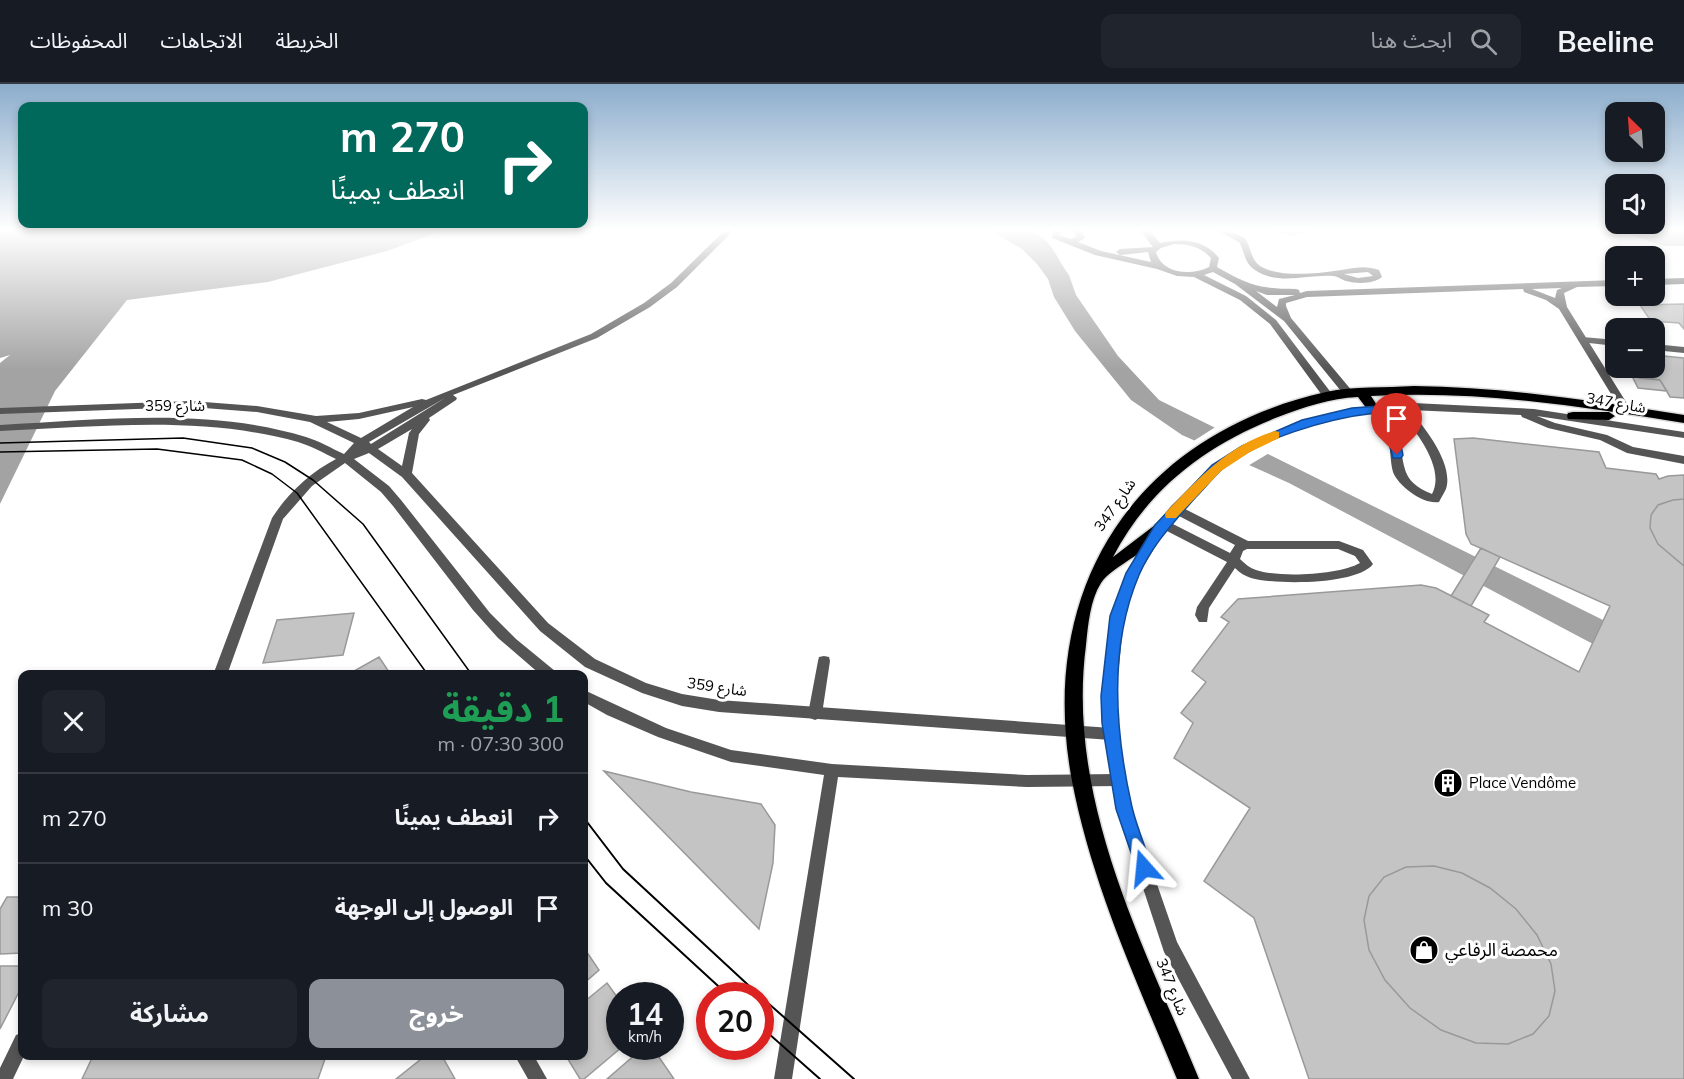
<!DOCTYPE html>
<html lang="ar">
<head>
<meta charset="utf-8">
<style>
	body { margin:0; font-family:Mulish,"Noto Sans Arabic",sans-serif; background:#20242c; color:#f1f3f6; direction:rtl; height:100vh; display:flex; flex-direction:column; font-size:22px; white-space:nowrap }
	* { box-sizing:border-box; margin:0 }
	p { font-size:20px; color:#9ea1a6 }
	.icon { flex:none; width:33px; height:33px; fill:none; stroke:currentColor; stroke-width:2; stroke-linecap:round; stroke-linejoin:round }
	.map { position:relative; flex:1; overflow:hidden; direction:ltr }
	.sheet { position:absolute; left:18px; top:586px; width:570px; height:390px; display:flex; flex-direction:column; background:#171b24; border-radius:12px; box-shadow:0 3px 9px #0003; direction:rtl }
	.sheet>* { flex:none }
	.guide { position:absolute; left:18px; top:18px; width:570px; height:126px; border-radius:12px; box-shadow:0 3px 9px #0003; direction:rtl; background:#00695c; color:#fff; overflow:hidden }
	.needle { width:39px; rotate:335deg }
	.fabs { position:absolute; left:1605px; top:18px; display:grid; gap:12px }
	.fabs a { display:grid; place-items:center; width:60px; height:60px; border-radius:12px; background:#171b24; box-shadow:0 3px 9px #0003; font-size:30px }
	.speed { position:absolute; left:606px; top:898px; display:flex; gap:12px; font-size:30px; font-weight:700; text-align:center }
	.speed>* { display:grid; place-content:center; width:78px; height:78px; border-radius:50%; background:#171b24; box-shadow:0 3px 9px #0003; line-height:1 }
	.speed small { font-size:15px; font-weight:400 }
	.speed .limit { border:9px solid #d22; background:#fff; color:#111 }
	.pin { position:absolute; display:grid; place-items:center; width:51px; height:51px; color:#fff; margin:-62px -26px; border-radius:50% 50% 50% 0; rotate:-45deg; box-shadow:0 0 6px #0007 }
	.pin .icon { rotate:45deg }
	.me { position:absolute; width:66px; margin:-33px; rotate:342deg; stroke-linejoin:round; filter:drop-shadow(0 0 4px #0008) }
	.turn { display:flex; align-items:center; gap:21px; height:126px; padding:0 24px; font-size:27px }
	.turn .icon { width:78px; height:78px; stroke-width:2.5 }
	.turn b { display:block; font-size:42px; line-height:51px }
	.round { display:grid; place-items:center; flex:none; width:63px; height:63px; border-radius:12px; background:#20242c }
	.headline { display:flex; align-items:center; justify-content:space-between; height:102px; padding:0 24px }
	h1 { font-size:36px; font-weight:700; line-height:45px; color:#1e9e55 }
	.cta { display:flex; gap:12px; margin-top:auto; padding:12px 24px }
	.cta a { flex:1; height:69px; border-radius:12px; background:#8c9099; color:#fff; font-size:24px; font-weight:700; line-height:69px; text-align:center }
	.cta a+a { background:#20242c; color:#f1f3f6 }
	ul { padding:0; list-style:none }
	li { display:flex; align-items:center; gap:18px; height:90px; padding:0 24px; border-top:2px solid #363941 }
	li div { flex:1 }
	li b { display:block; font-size:22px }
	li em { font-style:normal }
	header { display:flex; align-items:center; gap:36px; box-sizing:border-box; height:84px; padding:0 30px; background:#171b24; border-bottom:2px solid #363941 }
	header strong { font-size:28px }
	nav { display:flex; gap:33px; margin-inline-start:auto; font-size:21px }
	.search { width:420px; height:54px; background:#20242c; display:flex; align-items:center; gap:15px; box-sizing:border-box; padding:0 21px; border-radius:12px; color:#9ea1a6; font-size:22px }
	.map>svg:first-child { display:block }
	.water { fill:#a3a3a3 }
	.pier { fill:#fff }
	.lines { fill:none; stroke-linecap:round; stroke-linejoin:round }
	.canal { fill:#a3a3a3; fill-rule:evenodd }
	.building { fill:#c4c4c4; stroke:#999; stroke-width:1.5 }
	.primary-casing { stroke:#dbdbdb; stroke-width:3 }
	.lane { fill:#555; fill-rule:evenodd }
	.street { fill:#555; fill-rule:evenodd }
	.primary { fill:#000; fill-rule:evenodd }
	.tram-far1 { stroke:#000; stroke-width:1.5 }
	.tram { stroke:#000; stroke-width:2 }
	.route { fill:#1a73e8; stroke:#114b97; stroke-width:1.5 }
	.slow { fill:#f59e0b }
	.labels { text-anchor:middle; stroke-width:6; stroke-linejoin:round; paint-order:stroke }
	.street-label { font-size:15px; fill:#000; stroke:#fff }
	.poi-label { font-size:15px; fill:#000; stroke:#fff; text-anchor:start }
	.near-poi-label { font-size:18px; fill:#000; stroke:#fff; text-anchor:start }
</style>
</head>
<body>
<header>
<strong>Beeline</strong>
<div class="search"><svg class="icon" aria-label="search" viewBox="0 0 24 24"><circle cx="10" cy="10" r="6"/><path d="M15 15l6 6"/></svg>ابحث هنا</div>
<nav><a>الخريطة</a><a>الاتجاهات</a><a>المحفوظات</a></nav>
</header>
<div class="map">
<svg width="1684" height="995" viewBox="0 0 1684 995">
	<rect width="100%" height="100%" fill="#fff"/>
	<path class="water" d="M0,146H444L387,167L268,198L127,216L55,307L0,420V279L10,271L0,274Z
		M990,146H1019L1054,172L1069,191L1076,211L1118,272L1159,316L1603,536L1593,560L1289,399L1182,351L1131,316L1075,247L1054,213L1048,195L1037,180L1022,165Z
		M1615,146H1684V162H1664Z"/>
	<path class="pier" d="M1217,342L1271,368L1246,383L1192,358Z"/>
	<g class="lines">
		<path class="canal" d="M1005,146C1047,146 1047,156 1067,189L1065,192H1055L1035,159Z"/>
	</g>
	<path class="building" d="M1269,146H1311L1293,151Z
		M1684,220V245L1679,239L1651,237L1640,221Z
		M1654,271L1684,274V314L1670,313L1660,296L1639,294L1633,284H1654Z
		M1632,292L1660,296L1667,307L1638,304Z
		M1473,354L1599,368L1606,384L1656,390L1659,395L1668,392L1684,391V995H1309L1254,834L1204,797L1250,724L1174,674L1193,639L1181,629L1206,598L1192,587L1229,538L1221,533L1238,515L1421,501L1436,504L1489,531L1484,538L1579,588L1610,522L1471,460L1466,450L1454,355Z
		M1473,354L1599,368L1606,384L1656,390L1659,395L1668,392L1684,391V995H1309L1254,834L1204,797L1250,724L1174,674L1193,639L1181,629L1206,598L1192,587L1229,538L1221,533L1238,515L1421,501L1436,504L1489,531L1484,538L1579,588L1610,522L1471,460L1466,450L1454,355Z
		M1684,415V482L1658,460L1650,444L1651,431L1658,421L1673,416Z
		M1481,464L1500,473L1471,522L1451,512Z
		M354,529L343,571L263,579L277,536Z
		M379,573L391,591H347Z
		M604,687L691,708L761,720L775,741L773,779L759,845Z
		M1434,782L1462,789L1490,804L1516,825L1537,851L1551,880L1555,907L1549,932L1533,950L1508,960L1476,959L1441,946L1410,924L1385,896L1369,866L1364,836L1369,812L1384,793L1406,783Z
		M7,813H22V869L0,870V825Z
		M584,864L599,886L584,899Z
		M0,882H22V902L0,945Z
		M607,899L620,917V963H622L584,995H580L566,972H584V918Z
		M644,963H652L674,995H607Z
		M93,972H326L318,995H82Z
		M425,972H442L455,995H396Z"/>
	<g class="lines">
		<g class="primary-casing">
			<path id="primary" d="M1414,302C1505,303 1594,317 1684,331V339C1579,322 1477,306 1371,312L1380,326L1374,330L1370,329L1358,313C1330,314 1305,323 1278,333C1206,361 1149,404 1113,473L1155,441L1160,440L1167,445C1156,464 1112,482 1101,499C1090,516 1088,542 1086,561C1066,715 1142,857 1199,995H1177C1137,898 1092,801 1072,697C1036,505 1134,351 1326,308C1354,302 1385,304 1414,302Z
				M1573,328H1609L1615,332L1609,336L1568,335L1567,332L1568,329Z"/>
		</g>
		<path class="lane" d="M1216,146H1227L1245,154C1251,163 1251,176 1260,182C1277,193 1315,190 1334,187C1349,185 1364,180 1379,186L1382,193C1373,200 1358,200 1346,197C1342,196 1338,192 1333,192C1308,190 1278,202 1255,186C1244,179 1245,168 1239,158ZM1368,188L1373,192L1358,194L1344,190Z
			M1583,253L1616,256V262L1580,258L1578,256Z
			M1654,260L1684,263V269L1654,266Z
			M1413,319L1534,325L1684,348V354L1537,332L1555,339L1607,351L1633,363L1684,372V380L1627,369L1600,356L1548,344L1522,333L1521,331L1410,326C1425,344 1454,380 1446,405C1444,409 1441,414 1439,418C1424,421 1398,402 1393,388C1390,378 1391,366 1388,355C1386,346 1380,337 1376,329C1322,334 1266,353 1222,386C1208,396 1196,411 1183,424L1248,457H1339L1363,466L1373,480C1358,501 1275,501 1251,494C1245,492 1240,489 1235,484L1209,524L1207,538H1199L1195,531L1197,523L1227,478L1165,446L1164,448L1139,490L1124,532L1116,612L1117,639L1131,725L1177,858L1250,995H1232L1164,868L1117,725L1103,639L1102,612L1112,532L1127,489L1159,437L1171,422L1213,381L1242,362L1302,337L1352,325ZM1399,327C1415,346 1446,384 1432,410C1399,397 1406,381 1398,353C1396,345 1390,336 1386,328ZM1177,431L1235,461L1230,469L1171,439ZM1247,465H1338L1355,472L1360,479C1339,491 1279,494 1256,486C1250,484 1245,480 1240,475L1243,467Z
			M824,572L829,573L830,577L822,630L820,634L815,636L810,634L808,630L818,577L819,573Z"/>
		<path class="street" d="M725,146H734L677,203L650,223L597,254L453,311L457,314L456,316L429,334L430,336L419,350L412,389L548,539L595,575L646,599L682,610L719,616L1111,644L1116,646L1118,650L1116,654L1111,656L719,628L682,622L642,609L585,583L540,547L402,393L369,369L354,375L389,402L401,416L490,529L516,555L555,587L557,591H541L498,554L473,526L393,422L381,408L345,379L312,402L283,435L227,591H213L272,434C288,409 311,388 336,375C324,369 311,362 298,358C201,331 99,343 0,347V341C101,336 208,323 306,353C319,357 331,364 344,370L354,359L310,338L257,328L191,323L0,330V324L191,317L257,322L316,332L359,329L422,315L426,316L591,250L644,219L671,199ZM445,314L371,360L369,358ZM413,323L361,354L327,338L359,335ZM412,345L409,349L402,382L378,365Z
			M1053,146H1061L1059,151L1070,155L1076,153L1073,146H1081L1085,154L1078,158L1101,167L1151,178L1148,168L1120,171L1116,168L1120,165L1153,163L1140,146H1149L1160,159C1182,154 1204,155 1219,174L1217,183C1249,201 1259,205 1296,205L1299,206L1300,209L1307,207L1616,196V202L1577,203L1564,209L1567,223L1631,326L1626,329L1622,328L1559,225L1546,216L1524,208L1523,205L1307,213L1286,219V222L1291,234L1353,308V312H1345L1284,237L1235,200L1213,188L1204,191L1246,212L1276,236L1332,310V314H1324L1270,240L1240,216L1194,193L1177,192L1157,185L1095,171L1052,154ZM1174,160C1189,160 1201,163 1211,174L1209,183C1191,192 1162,190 1156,168L1161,164ZM1562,204L1557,206L1555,214L1532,205ZM1256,207L1267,211H1295L1279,215L1277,223Z
			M1684,194V200L1654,201V195Z
			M584,606L666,644L731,666L832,680L1027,691L1119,690L1124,691L1126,696L1124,701L1119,702L1027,703L838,693L792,995H774L824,691L731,678L658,653L607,631L584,618Z
			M22,949L24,972L13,995H0V984L16,951Z
			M515,972H534L547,995H528Z"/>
		<use href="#primary" class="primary"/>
		<path class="tram-far1" d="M0,359L183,354L252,364L285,378L313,396L363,440L472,591
			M0,368L157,365L242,376L272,390L297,409L428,591"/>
		<path class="tram" d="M584,734L623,785L760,912
			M584,771L606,799L729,912
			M760,912L854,995
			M760,942L820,995"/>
	</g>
	<linearGradient id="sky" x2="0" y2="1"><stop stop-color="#8cadcc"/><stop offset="0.51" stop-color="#fff"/><stop offset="1" stop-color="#fff" stop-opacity="0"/></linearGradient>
	<rect width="1684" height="286" fill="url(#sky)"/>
	<path class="route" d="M1379,322L1383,323L1399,352L1403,371L1401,374H1393L1387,352L1376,329C1329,334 1255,355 1220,387C1211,396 1203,406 1195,414C1174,438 1152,461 1139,491C1108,564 1115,648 1132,723C1137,744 1146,764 1152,784L1150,789L1144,792L1138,789L1116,725L1102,639L1101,612L1110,532L1126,489L1155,441L1212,381L1242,362L1302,336L1352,324Z"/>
	<path class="slow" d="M1275,347L1279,348V354L1250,368L1221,387L1176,434H1166L1165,431L1166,428C1198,395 1229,360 1275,347Z"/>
	<defs>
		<g id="building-disc" transform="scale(1.5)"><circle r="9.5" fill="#000" stroke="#fff"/><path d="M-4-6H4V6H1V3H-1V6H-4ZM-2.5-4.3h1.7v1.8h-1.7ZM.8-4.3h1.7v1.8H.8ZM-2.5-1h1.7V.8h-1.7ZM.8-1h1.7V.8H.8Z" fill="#fff"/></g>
		<g id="shop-disc" transform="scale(1.5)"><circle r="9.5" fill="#000" stroke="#fff"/><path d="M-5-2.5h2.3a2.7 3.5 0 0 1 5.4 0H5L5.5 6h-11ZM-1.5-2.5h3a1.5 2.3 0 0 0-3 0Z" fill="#fff"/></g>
	</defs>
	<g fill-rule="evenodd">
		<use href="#building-disc" x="1448" y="699"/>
		<use href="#shop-disc" x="1424" y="866"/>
	</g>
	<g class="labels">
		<g class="street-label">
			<text transform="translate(1616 319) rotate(10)" y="5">شارع 347</text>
			<text x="175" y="327">شارع 359</text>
			<text transform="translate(1115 421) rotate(-55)" y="5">شارع 347</text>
			<text transform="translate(717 603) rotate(8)" y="5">شارع 359</text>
			<text transform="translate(1172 903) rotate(68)" y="5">شارع 347</text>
		</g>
		<g class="poi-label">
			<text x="1469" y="704">Place Vendôme</text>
		</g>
		<g class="near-poi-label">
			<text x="1445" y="872">محمصة الرفاعي</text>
		</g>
	</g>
</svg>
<div class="fabs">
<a><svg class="needle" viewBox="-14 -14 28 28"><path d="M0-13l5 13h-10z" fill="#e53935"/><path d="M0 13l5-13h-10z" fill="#9ea1a6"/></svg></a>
<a><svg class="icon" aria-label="sound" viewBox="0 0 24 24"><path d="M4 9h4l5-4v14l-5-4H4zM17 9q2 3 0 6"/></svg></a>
<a>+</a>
<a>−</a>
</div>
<div class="speed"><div>14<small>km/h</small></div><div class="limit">20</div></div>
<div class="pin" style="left:1397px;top:371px;background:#d93025"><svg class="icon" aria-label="arrive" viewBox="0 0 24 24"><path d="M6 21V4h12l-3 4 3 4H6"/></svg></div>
<svg class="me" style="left:1144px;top:784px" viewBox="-20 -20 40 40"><path d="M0-17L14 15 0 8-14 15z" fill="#1a73e8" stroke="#fff" stroke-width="4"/></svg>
<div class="guide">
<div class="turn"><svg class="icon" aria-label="right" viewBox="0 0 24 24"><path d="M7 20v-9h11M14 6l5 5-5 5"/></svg><div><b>270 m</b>انعطف يمينًا</div></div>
</div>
<section class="sheet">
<div class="headline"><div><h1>1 دقيقة</h1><p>300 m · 07:30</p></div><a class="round"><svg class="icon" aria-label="close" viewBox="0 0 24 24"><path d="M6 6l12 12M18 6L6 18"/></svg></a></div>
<ul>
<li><svg class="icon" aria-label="right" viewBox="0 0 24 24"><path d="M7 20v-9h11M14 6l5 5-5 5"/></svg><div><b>انعطف يمينًا</b></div><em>270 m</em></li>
<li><svg class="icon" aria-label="arrive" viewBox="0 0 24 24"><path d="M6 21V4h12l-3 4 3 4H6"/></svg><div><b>الوصول إلى الوجهة</b></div><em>30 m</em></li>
</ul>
<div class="cta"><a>خروج</a><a>مشاركة</a></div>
</section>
</div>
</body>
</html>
